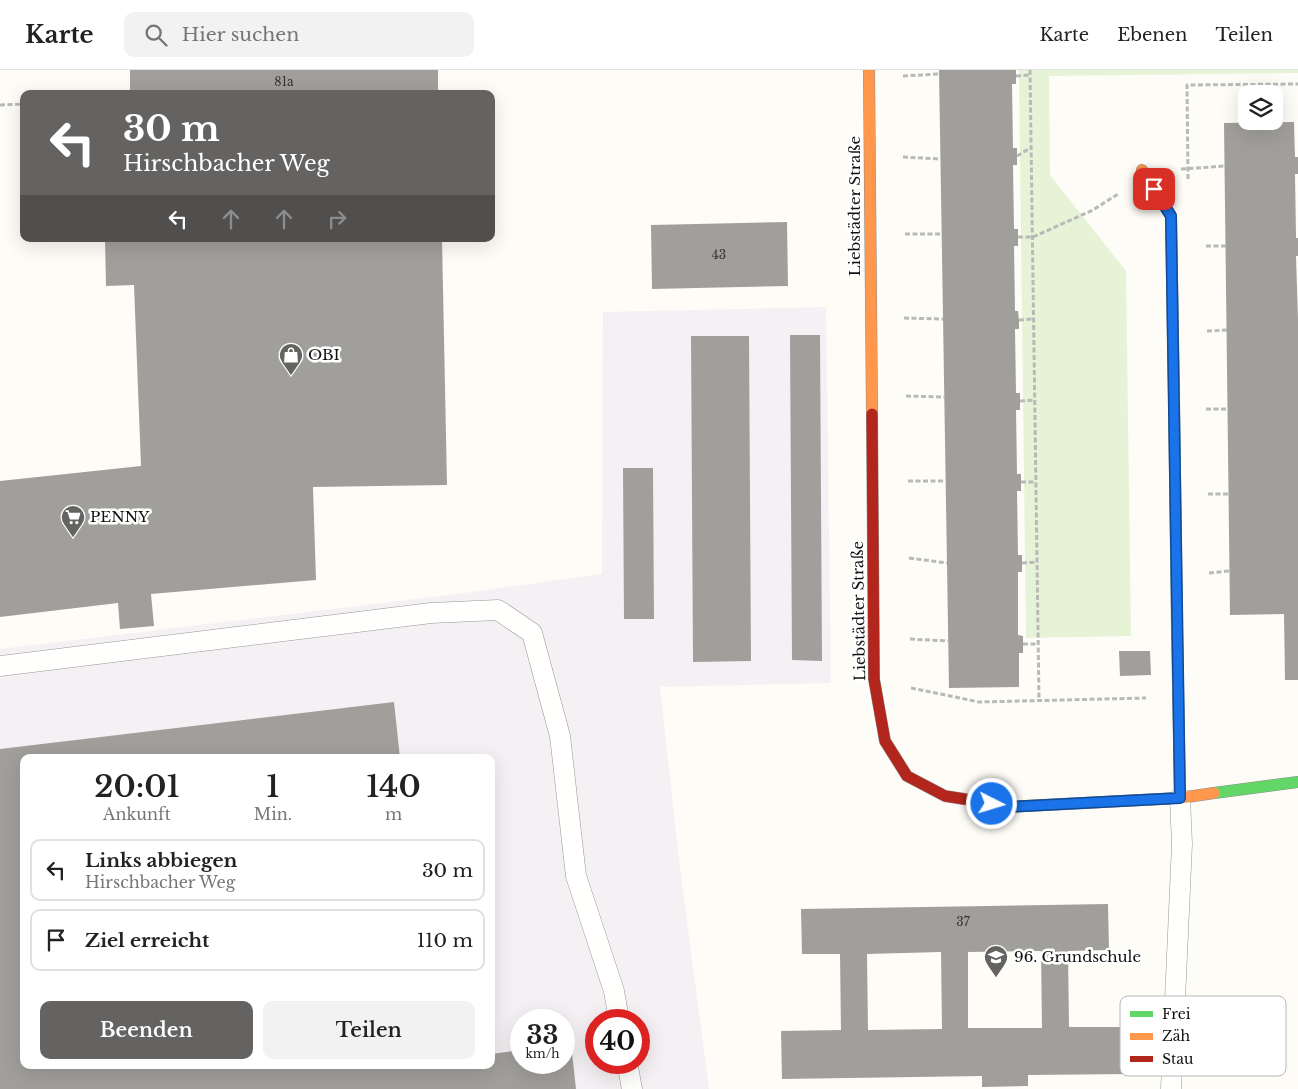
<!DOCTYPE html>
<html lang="de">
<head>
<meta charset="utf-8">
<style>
	body { margin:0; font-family:"Libre Baskerville",serif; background:#f2f2f2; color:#222; height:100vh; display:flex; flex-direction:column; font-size:19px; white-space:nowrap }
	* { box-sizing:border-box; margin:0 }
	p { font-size:16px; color:#767676 }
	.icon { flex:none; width:28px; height:28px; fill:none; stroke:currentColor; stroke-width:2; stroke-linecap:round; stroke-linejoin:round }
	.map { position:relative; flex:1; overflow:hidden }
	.drawer { position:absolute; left:20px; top:684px; width:475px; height:315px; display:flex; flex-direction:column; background:#fff; border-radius:10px; box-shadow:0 5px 20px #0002 }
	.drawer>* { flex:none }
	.guide { position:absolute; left:20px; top:20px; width:475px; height:152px; border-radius:10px; box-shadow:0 5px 20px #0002; background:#646362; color:#fff; overflow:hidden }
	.fabs { position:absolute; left:1238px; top:15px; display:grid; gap:10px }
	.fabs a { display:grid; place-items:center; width:45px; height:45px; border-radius:10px; background:#fff; box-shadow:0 5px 20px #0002; font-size:25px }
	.speed { position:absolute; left:510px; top:939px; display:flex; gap:10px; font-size:25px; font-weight:700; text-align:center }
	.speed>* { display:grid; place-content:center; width:65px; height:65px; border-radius:50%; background:#fff; box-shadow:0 5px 20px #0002; line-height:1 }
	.speed small { font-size:12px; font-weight:400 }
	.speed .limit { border:8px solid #d22; background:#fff; color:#111 }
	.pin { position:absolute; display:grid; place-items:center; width:42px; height:42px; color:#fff; margin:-21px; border-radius:10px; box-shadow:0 2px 8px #0006 }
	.me { position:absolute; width:55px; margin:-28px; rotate:95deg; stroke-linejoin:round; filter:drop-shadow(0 0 4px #0008) }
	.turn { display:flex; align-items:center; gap:18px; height:105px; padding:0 20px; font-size:22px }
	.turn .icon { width:65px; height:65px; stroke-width:2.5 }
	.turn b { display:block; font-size:35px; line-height:42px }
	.lanes { display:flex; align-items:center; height:48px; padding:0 20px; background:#0003; justify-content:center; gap:25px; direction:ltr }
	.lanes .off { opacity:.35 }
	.eta { display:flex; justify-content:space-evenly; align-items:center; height:85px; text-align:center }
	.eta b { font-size:30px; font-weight:600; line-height:35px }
	.cta { display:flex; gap:10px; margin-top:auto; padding:10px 20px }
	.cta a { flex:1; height:58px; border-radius:10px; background:#646362; color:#fff; font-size:20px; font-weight:600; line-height:58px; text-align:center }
	.cta a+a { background:#f2f2f2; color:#222 }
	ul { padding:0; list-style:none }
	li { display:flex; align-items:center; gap:15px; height:62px; margin:0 10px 8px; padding:0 10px; border:2px solid #e0e0e0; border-radius:10px }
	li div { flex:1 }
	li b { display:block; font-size:19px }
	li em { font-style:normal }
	header { display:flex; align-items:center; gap:30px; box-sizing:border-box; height:70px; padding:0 25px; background:#fff; border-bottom:1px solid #e0e0e0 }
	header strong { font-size:24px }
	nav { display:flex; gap:28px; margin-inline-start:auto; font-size:18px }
	.search { width:350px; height:45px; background:#f2f2f2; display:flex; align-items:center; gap:12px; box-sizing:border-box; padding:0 18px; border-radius:10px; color:#767676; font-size:19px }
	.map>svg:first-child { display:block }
	.industrial { fill:#f5f0f3; fill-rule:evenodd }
	.green { fill:#e7f3d7 }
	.building { fill:#a19f9c; fill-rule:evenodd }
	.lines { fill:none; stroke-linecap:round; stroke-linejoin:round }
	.lane-casing { stroke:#979795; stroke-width:21 }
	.fast-casing { stroke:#8e8d8b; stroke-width:12 }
	.slow-casing { stroke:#8e8d8b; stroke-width:12 }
	.jam-casing { stroke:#8e8d8b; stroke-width:12 }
	.path { stroke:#b9b9b8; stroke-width:3; stroke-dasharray:5 2.5; stroke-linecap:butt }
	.lane { stroke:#fffffe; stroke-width:20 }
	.fast { stroke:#63d668; stroke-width:11 }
	.slow { stroke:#ff974d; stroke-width:11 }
	.jam { stroke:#b3261e; stroke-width:11 }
	.route-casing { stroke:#114b97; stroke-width:12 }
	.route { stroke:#1a73e8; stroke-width:9 }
	.labels { text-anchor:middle; stroke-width:5; stroke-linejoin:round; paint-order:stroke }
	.number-label { font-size:12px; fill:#353434 }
	.street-label { font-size:15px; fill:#111; stroke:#fff }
	.poi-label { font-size:15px; fill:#111; stroke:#fff; text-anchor:start }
	.key { fill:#fff; stroke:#b8b8b8; stroke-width:1 }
	.key-label { font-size:14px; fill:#111 }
</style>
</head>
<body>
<header>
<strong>Karte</strong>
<div class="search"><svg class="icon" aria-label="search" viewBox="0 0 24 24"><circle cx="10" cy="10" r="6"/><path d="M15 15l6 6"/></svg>Hier suchen</div>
<nav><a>Karte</a><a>Ebenen</a><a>Teilen</a></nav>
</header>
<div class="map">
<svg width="1298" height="1019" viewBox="0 0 1298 1019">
	<rect width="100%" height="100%" fill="#fdfcf7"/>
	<path class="industrial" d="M826,237L831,613L660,617L680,798L709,1019H0V579L457,524L602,504L603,242ZM24,688H491V995H24ZM521,950H564V992H521ZM596,950H639V992H596Z"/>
	<path class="green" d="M1019,0H1298V3L1049,6L1050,105L1126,201L1131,566L1026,568Z"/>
	<path class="building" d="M130,0H438V24H130Z
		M939,0H1016V14H1012L1013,78H1017V95H1013L1014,159H1018V176H1014L1015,241H1018L1019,250V259H1015L1016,323H1020V340H1016L1017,404H1021V421H1017L1018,485H1022V502H1018V565L1023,566V583H1019V617L949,618Z
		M1294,52L1295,87H1298V104H1295L1296,168H1298V186H1296L1298,249V610H1285L1284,544L1230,545L1224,53Z
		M787,152L788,216L652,219L651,155Z
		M105,169H442L447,415L313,417L316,510L151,524L154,556L120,559L118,533L0,547V411L141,396L134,215L106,216Z
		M790,265H820L822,591L792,590Z
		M691,266H749L751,591L693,592Z
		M623,398H653L654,549H624Z
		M1119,581H1150L1151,605L1120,606Z
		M394,632L400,688H24V995H491V984L521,980V992H564V975L571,974L576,1019H0V679Z
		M1108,834L1109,880L1068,881L1069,957H1130L1131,1004L1028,1005V1016L982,1017V1006L782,1009L781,961L841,960L840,884H802L801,839ZM1041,881L1042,958H968V882ZM941,882L942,959L868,960L867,884Z"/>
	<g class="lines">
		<g class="lane-casing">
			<path id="lane" d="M0,596L431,543L498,540L532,563L560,666L576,806L614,921L619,950
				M627,992L632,1019
				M1171,1019L1182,774L1180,728"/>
		</g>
		<g class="fast-casing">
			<path id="fast" d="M1174,327L1177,559
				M1214,723L1298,712"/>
		</g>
		<g class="slow-casing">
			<path id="slow" d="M869,0L872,344
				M1142,100L1171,146L1174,327
				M1177,559L1180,728
				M964,729L1008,737L1180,728L1214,723"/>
		</g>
		<g class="jam-casing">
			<path id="jam" d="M872,344L874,609L885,671L907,706L945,726L964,729"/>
		</g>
		<path class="path" d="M1030,0L1039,630
			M903,6L939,4
			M1016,6L1030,5
			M0,35L24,34
			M1017,86L1032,77
			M903,87L940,89
			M1181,99L1225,96
			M1188,109L1187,15L1298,14
			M905,164H941
			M1018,167H1033L1093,140L1118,124
			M1206,176H1226
			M904,248L943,249
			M1019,250L1033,249
			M1207,261L1227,260
			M906,326L944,327
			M1020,331L1035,330
			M1206,339H1228
			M908,411H945
			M1021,412H1035
			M1208,424H1228
			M909,488L947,493
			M1022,493L1037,492
			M1209,503L1229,501
			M910,569L948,571
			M1023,574H1037
			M911,618L979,632L1146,628"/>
		<use href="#lane" class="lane"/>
		<use href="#fast" class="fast"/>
		<use href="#slow" class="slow"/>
		<use href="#jam" class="jam"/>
	</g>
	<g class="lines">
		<g class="route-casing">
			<path id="route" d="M992,734L1008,737L1180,728L1171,146L1154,119"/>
		</g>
		<use href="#route" class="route"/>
	</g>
	<defs>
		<g id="shop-pin" transform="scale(1.25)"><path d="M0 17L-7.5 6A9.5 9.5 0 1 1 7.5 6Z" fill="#646362" stroke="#fff"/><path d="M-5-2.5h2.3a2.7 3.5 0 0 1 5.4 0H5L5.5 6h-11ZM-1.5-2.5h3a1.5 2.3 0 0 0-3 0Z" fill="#fff"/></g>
		<g id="supermarket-pin" transform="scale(1.25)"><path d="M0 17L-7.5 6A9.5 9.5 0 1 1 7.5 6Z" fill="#646362" stroke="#fff"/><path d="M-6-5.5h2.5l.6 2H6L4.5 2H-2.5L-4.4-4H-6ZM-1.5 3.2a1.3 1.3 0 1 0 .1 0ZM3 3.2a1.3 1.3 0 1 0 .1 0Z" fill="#fff"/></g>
		<g id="school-pin" transform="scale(1.25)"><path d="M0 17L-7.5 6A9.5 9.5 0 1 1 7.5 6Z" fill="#646362" stroke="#fff"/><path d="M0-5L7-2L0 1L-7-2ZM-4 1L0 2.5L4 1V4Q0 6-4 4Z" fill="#fff"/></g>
	</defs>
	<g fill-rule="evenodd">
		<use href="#shop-pin" x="291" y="285"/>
		<use href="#supermarket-pin" x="73" y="447"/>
		<use href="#school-pin" x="996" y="887"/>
	</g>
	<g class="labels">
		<g class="number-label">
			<text x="284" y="16">81a</text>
			<text x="719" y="189">43</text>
			<text x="963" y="856">37</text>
		</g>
		<g class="street-label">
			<text transform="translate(855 136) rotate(-90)" y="5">Liebstädter Straße</text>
			<text transform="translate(859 541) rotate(-91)" y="5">Liebstädter Straße</text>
		</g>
		<g class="poi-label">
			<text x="308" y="290">OBI</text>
			<text x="90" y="452">PENNY</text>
			<text x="1014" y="892">96. Grundschule</text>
		</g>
	</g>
	<rect x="1120" y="926" width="166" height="80" rx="8" class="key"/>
	<rect x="1130" y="941" width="23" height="6" fill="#63d668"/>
	<rect x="1130" y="963" width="23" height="7" fill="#ff974d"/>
	<rect x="1130" y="986" width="23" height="6" fill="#b3261e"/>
	<g class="key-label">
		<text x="1162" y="949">Frei</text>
		<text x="1162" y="971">Zäh</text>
		<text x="1162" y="994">Stau</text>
	</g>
</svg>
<div class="fabs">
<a><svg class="icon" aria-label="layers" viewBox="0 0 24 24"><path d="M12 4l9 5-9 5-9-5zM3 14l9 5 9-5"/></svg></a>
</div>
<div class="speed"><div>33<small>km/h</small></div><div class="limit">40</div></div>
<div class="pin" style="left:1154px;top:119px;background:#d93025"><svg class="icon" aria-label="arrive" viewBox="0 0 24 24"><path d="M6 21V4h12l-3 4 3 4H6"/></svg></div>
<svg class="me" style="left:992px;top:734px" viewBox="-20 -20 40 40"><circle r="17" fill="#1a73e8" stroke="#fff" stroke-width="3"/><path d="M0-11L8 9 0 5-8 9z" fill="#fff"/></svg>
<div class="guide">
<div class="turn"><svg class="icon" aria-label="left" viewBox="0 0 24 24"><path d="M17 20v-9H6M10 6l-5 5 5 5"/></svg><div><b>30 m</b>Hirschbacher Weg</div></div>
<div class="lanes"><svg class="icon" aria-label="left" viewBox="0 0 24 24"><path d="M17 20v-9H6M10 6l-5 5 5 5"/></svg><svg class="icon off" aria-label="ahead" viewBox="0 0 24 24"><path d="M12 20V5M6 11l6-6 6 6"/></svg><svg class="icon off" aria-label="ahead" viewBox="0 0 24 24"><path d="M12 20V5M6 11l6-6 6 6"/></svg><svg class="icon off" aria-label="right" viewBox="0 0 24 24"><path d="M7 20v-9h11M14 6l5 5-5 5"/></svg></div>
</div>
<section class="drawer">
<div class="eta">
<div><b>20:01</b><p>Ankunft</p></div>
<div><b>1</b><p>Min.</p></div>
<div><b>140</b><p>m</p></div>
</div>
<ul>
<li><svg class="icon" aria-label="left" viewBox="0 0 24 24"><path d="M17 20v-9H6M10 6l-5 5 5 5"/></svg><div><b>Links abbiegen</b><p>Hirschbacher Weg</p></div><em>30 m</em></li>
<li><svg class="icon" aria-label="arrive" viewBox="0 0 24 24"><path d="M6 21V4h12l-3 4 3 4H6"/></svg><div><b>Ziel erreicht</b></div><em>110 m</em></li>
</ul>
<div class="cta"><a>Beenden</a><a>Teilen</a></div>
</section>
</div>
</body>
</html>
